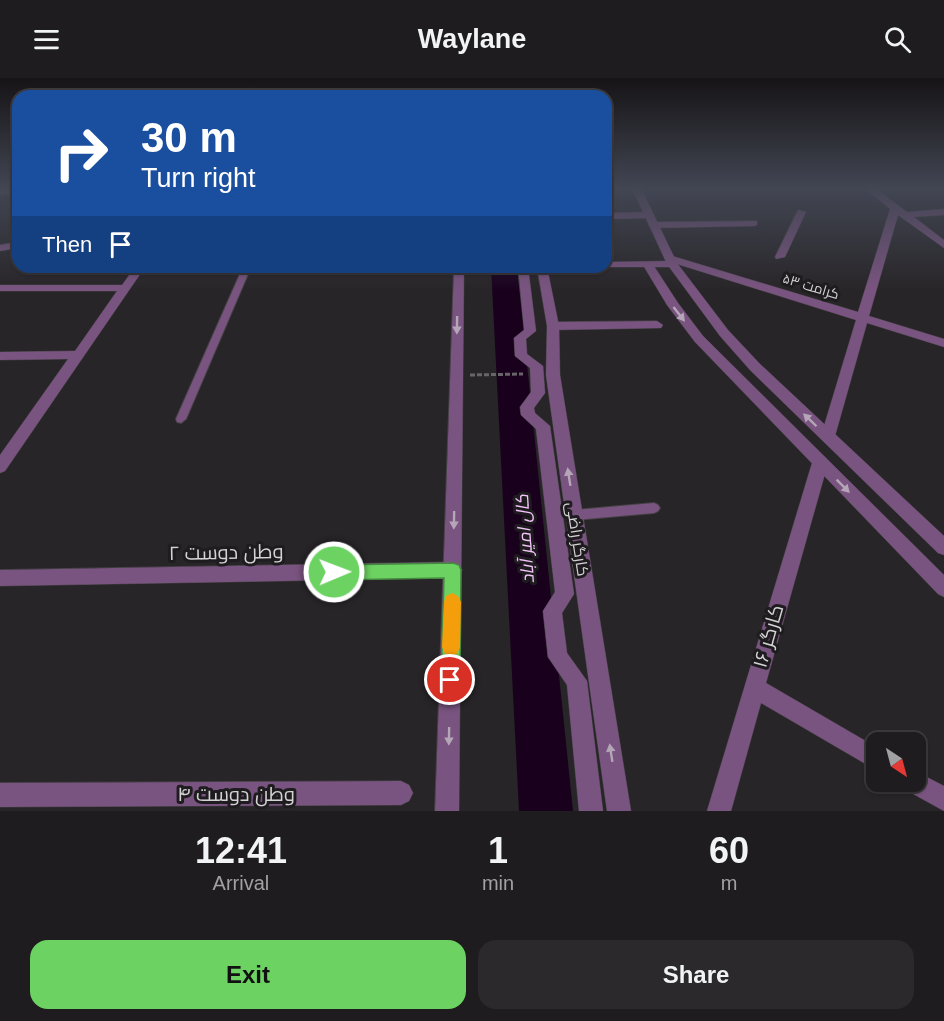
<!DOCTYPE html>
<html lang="en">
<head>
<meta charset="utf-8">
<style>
	body { margin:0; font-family:Helvetica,Cairo,sans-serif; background:#2b292b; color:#f1f3f6; height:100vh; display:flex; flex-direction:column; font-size:22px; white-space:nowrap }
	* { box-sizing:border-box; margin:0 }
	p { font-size:20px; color:#a1a1a4 }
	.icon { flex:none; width:33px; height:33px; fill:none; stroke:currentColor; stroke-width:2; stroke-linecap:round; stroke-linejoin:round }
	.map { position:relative; height:733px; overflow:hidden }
	.drawer { display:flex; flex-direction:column; background:#1e1c1e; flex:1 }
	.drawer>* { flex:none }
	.banner { position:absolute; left:12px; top:12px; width:600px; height:183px; border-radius:18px; box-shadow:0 2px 4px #0004,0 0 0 2px #3c3a3c; background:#1a4fa0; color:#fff; overflow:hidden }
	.needle { width:39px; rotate:144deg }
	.tools { position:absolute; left:866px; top:654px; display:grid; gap:12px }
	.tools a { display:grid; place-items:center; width:60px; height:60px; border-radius:12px; background:#1e1c1e; box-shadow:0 2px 4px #0004,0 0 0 2px #3c3a3c; font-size:30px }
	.pin { position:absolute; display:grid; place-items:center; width:51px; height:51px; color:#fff; margin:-26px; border:3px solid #fff; border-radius:50%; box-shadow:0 2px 6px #0007 }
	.me { position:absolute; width:66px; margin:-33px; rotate:89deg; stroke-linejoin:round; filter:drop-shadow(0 0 4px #0008) }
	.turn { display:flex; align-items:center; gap:21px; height:126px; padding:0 30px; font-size:27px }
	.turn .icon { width:78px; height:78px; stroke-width:2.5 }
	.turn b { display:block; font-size:42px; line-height:51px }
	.then { display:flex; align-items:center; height:57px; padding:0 30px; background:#0003; gap:12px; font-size:22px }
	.eta { display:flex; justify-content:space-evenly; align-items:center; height:102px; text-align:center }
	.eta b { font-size:36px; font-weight:800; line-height:42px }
	.action { display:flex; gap:12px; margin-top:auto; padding:12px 30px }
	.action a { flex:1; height:69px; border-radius:18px; background:#6cd362; color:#111; font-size:24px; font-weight:800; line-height:69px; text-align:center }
	.action a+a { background:#2b292b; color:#f1f3f6 }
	header { display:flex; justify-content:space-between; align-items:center; height:78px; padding:0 30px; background:#1e1c1e; font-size:27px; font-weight:800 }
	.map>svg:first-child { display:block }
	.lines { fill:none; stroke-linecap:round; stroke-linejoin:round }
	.river { fill:#19011e; fill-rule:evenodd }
	.service-casing { stroke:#444144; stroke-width:2 }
	.pedestrian-casing { stroke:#444144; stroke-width:1 }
	.minor-casing { stroke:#444144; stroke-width:1 }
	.tertiary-casing { stroke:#444144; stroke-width:1 }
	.path { stroke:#686568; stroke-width:3; stroke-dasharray:5 2; stroke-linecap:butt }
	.service { fill:#7a5480; fill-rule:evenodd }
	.pedestrian { fill:#7a5480; fill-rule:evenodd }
	.minor { fill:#7a5480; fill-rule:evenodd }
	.tertiary { fill:#7a5480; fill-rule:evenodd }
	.oneway { fill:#b4a6b7 }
	.route { fill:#6cd362; stroke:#468940; stroke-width:1.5 }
	.slow { fill:#f59e0b }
	.labels { text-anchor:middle; stroke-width:6; stroke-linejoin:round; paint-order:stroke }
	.far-street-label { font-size:14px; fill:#d4d2d4; stroke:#1e1c1f }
	.street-label { font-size:16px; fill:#d4d2d4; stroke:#1e1c1f }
	.water-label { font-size:18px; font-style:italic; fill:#f2c2f9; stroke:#1e1c1f }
	.near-street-label { font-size:20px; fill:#d4d2d4; stroke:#1e1c1f }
</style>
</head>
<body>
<header><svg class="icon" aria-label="menu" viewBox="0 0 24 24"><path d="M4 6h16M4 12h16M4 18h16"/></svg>Waylane<svg class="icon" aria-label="search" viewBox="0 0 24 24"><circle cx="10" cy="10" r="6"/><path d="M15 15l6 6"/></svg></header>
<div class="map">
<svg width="944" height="733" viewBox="0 0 944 733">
	<rect width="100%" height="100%" fill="#282528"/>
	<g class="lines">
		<path class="river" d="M491,189H517L573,733H519Z"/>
		<g class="service-casing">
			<path id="service" d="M243,189H251L186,341L181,345L177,344L176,341Z
				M654,425L658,427L660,430L658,433L654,435L575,442L571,441L569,437L571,433L575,432Z"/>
		</g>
		<g class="pedestrian-casing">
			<path id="pedestrian" d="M518,189H528L536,253L526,261L527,276L543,288L545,315L534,330L535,335L550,348L574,516L562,535L567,575L587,603L603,733H579L567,607L548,579L543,533L555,514L536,351L521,337L520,329L531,314L530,290L515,278L514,260L524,252Z"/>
		</g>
		<g class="minor-casing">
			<path id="minor" d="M18,110V114L0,117V111Z
				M864,110H875L907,134L944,131V137L914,139L944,162V170L898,137L869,238L944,261V269L867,245L835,358L828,364L821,358L856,242L677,186L672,189H602H606V184L667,183L664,180L669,177L858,234L890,131Z
				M798,132L806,134L785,179L776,181L775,179Z
				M606,135L649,134L654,137L649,140L606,141Z
				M757,143V147L754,148L653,150L648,147L653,144Z
				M18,164V170L0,173V167Z
				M135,189H145L5,393L0,395V377L68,281L0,282V274L75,273L117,213H0V207H122Z
				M657,243L663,247L661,250L553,252L547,248L553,244Z
				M820,379L825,381L828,385L766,605L876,669V692L761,625L731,733H707L812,385L815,381Z
				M453,484L459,486L462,492L459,498L453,500L0,508V492Z
				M915,693L944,708V733L906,712L903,704H915Z
				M401,703L409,707L413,715L409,723L401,727L0,729V705Z"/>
		</g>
		<g class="tertiary-casing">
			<path id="tertiary" d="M632,110H641L677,185L728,252L760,286L944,458V477L938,475L750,292L720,258L667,186Z
				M648,184L652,185L678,225L703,258L944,497V519L938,516L695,264L667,227L643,187Z
				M454,189H464L459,733H435Z
				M537,189H547L559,248L560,297L631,733H607L546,297L547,248Z"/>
		</g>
		<path class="path" d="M470,297L523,296"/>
		<use href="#service" class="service"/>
		<use href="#pedestrian" class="pedestrian"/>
		<use href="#minor" class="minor"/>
		<use href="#tertiary" class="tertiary"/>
	</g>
	<defs><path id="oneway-solid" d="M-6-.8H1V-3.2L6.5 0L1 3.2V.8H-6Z" transform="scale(1.5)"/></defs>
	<g class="oneway">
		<use href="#oneway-solid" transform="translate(679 236) rotate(52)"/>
		<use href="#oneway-solid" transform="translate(457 247) rotate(91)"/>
		<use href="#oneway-solid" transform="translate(810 342) rotate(-136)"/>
		<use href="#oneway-solid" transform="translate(569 399) rotate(-99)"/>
		<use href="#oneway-solid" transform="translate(843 408) rotate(45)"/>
		<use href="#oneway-solid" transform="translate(454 442) rotate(91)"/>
		<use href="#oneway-solid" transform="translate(449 658) rotate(91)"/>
		<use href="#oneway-solid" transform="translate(611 675) rotate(-99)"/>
	</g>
	<linearGradient id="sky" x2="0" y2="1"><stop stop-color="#161416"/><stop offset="0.52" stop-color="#424653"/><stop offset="1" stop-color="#424653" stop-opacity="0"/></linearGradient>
	<rect width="944" height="213" fill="url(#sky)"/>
	<path class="route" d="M453,485L459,487L461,492L460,602L457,608L450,611L444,608L441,602L444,500L334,502L328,500L325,494L328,489L334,487Z"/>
	<path class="slow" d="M452,515L458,518L461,524L460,569L457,576L451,578L445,576L442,569L444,524L446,518Z"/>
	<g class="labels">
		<g class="far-street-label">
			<text transform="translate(811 208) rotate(17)" y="5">کرامت ۵۳</text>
		</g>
		<g class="street-label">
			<text transform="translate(578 461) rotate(81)" y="6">کارگر راضی</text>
		</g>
		<g class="water-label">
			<text transform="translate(525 461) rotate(-94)" y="6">کال امیر آباد</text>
		</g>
		<g class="near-street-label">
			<text transform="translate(226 474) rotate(-1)" y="7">وطن دوست ۲</text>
			<text transform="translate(768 558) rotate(-74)" y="7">کارگر ۱۶</text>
			<text x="236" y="723">وطن دوست ۴</text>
		</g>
	</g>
</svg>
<div class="tools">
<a><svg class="needle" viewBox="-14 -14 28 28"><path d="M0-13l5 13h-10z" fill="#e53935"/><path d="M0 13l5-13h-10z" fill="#a1a1a4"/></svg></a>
</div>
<div class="pin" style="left:450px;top:602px;background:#d93025"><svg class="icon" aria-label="arrive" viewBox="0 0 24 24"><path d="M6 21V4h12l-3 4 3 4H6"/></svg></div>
<svg class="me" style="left:334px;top:494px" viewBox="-20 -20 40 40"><circle r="17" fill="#6cd362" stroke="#fff" stroke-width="3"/><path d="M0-11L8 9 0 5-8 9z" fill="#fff"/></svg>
<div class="banner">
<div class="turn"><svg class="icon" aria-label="right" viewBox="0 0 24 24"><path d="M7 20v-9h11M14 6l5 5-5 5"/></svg><div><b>30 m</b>Turn right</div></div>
<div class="then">Then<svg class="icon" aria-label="arrive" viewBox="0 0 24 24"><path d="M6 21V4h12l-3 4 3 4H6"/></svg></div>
</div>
</div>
<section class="drawer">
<div class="eta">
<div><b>12:41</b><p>Arrival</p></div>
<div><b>1</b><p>min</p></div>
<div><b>60</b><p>m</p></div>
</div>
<div class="action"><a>Exit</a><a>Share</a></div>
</section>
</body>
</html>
